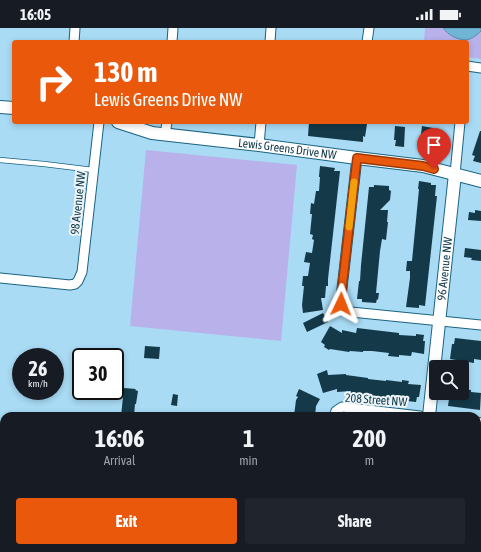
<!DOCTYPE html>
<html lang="en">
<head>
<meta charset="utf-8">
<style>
	body { margin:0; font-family:"Asap Condensed",sans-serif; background:#20242c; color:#f1f3f6; height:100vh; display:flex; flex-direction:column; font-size:15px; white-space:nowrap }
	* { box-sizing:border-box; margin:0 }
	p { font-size:13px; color:#9ea1a6 }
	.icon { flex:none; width:22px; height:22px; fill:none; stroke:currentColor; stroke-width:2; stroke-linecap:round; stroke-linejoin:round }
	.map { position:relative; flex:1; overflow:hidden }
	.drawer { position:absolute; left:0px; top:384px; width:481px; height:140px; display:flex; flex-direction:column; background:#171b24; border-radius:12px 12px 0 0; box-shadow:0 2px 6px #0003 }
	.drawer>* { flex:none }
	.guide { position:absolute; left:12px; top:12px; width:457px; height:84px; border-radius:4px; box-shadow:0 2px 6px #0003; background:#ea580c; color:#fff; overflow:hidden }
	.controls { position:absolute; left:429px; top:332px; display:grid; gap:8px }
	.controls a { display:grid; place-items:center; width:40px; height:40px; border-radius:4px; background:#171b24; box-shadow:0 2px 6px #0003; font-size:20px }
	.speed { position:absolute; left:12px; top:320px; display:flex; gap:8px; font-size:20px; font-weight:700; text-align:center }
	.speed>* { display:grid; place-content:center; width:52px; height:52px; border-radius:50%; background:#171b24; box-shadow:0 2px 6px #0003; line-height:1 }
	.speed small { font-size:10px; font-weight:400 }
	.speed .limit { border:2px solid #111; border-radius:6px; background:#fff; color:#111 }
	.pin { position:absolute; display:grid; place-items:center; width:34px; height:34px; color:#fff; margin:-41px -17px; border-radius:50% 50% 50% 0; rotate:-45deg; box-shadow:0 0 4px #0007 }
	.pin .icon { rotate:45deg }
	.me { position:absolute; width:44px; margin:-22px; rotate:2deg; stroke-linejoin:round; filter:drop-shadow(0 0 3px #0008) }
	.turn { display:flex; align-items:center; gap:14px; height:84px; padding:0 16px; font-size:18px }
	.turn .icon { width:52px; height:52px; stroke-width:2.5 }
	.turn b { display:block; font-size:28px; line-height:34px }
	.eta { display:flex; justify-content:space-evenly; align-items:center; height:68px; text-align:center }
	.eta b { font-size:24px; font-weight:700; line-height:28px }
	.cta { display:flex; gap:8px; margin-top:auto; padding:8px 16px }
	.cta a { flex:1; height:46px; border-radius:4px; background:#ea580c; color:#fff; font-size:16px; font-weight:700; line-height:46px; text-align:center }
	.cta a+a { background:#20242c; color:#f1f3f6 }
	.status { display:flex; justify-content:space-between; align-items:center; height:28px; padding:0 20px; background:#171b24; direction:ltr }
	.status svg { height:11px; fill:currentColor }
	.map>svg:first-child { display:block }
	.green { fill:#b8b1ea }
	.water { fill:#70b5d6; stroke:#5490ad }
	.building { fill:#143949 }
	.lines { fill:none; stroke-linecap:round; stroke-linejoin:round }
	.lane-casing { stroke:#1a6381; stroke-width:6 }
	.street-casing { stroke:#1a6381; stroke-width:11 }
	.secondary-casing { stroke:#1a6381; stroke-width:14 }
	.lane { stroke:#fff; stroke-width:4.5 }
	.street { stroke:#fff; stroke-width:9 }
	.secondary { stroke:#fff; stroke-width:12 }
	.route-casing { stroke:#983908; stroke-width:10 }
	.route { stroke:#ea580c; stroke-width:7 }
	.slow { stroke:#f59e0b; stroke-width:7 }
	.labels { text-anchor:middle; stroke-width:4; stroke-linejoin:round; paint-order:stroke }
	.street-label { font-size:12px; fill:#143b4c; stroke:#edf5f9 }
</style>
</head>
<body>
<div class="status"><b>16:05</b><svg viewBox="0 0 49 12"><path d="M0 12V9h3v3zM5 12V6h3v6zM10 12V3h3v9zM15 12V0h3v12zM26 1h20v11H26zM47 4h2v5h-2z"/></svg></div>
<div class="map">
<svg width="481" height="524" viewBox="0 0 481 524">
	<rect width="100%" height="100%" fill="#a9dbf5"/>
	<path class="green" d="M425,0H481V31L467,29V14H424Z
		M146,122L297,137L281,313L130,298Z"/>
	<path class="water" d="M443,0H481V3C477,7 472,11 466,12C458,12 448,7 443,0Z"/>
	<path class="building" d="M309,94H348L367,96L365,109L363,108V114L308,108Z
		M395,98L405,99L404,119L395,118L396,112H394Z
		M422,98L433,100V105L446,106L445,119H442L441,124L422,121L423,116L420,115Z
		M480,103H481V135L473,133L475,128L472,127Z
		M320,138L335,140L334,143H340L328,251V258H326L325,270H321L323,282L303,285L302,277L304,258H302L303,248H308L310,235L304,234L306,224L312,225L314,212L312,211L313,207L310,206L312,186H310L311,175L314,176L316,163H319L320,149H319V148Z
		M419,153L431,155V157H436L435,168H437L425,278L419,277V280L406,279L410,250V243H406L407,233H412L419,161H418Z
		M374,157L389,158V162L391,163L390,172L380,182H388L387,194H388L386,212L382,211L380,223L376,265H379L378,272L377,271L376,275L362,274V271H357L359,253H360L361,237L369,159H374Z
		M475,182L481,183V193L468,192L469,184L475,185Z
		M465,220L481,222V233L471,232L472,230L464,229Z
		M323,285L328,294L307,304L303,295Z
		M330,298L342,305V302L356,305L357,300L399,305V307L416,308V306L424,307L423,313H425L424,326L412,324L411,328L399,327V329L388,328L389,325L372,323H363V324L350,323L349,324L330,321L329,322L324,319L325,317L321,314Z
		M455,310L481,313V332L474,331V335L450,331L452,316H454Z
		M145,318L160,319L159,331L144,330Z
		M327,342L328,347L346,346V347L368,350V351L386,353V352L402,354V352L409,353L408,356L421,357L419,369H417L416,374L407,373V374L368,370V372L360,371V368L350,367L351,363L337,364V361L323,365L317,346Z
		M124,360L136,361L135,362L138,363L136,376H135L134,388H121Z
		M299,361L320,371L316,378L315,388H294L296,372L298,369L296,368Z
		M462,361L471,362V364L481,365L480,382L448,378L449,371H447V365H462Z
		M173,366L178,367L177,378L171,377Z"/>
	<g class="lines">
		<g class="lane-casing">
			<path id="lane" d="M0,132L44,136L93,142"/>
		</g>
		<g class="street-casing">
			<path id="street" d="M74,14L75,0
				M172,14L173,0
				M270,14L271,0
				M367,14L369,0
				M467,38L481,40
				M165,107L167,94
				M259,117L261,94
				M357,130L341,269C341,277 343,282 351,284L481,297
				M455,146L460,94
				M0,250L70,257L75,256L78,253L82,244L99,94
				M334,388L336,383L342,379L420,388
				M477,394L481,395
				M0,441L4,442
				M477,498H481
				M91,524V520
				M318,524L319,520"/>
		</g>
		<g class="secondary-casing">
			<g id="secondary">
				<path d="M0,79L14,80"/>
				<path id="s1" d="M118,94L152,105L259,117L357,130L423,138L481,153"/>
				<path id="s2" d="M429,388L455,146"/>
				<path d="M415,524V520"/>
			</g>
		</g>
		<use href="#lane" class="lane"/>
		<use href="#street" class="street"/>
		<use href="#secondary" class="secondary"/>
	</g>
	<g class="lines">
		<g class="route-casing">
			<path id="route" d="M341,276V269L357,130L423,138L434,141"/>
		</g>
		<use href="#route" class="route"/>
		<path class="slow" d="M349,199L354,154"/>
	</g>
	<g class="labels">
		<g class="street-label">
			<text dy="4" stroke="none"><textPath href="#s1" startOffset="172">Lewis Greens Drive NW</textPath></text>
			<text transform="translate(78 175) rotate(-84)" y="4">98 Avenue NW</text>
			<text dy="4" stroke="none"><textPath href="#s2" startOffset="148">96 Avenue NW</textPath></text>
			<text transform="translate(376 372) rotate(4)" y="4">208 Street NW</text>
		</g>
	</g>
</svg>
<div class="controls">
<a><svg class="icon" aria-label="search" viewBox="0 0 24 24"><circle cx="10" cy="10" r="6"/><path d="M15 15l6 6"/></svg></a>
</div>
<div class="speed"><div>26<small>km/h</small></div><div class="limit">30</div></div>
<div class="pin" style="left:434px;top:141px;background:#d93025"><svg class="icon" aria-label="arrive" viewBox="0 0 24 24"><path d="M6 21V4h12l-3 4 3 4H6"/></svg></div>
<svg class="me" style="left:341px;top:276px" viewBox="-20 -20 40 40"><path d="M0-17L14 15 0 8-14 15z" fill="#ea580c" stroke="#fff" stroke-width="4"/></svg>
<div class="guide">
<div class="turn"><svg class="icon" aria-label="right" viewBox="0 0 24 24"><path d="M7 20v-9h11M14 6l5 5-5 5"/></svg><div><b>130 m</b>Lewis Greens Drive NW</div></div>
</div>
<section class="drawer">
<div class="eta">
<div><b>16:06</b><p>Arrival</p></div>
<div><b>1</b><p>min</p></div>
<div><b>200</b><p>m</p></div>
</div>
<div class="cta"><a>Exit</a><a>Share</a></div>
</section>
</div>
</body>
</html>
